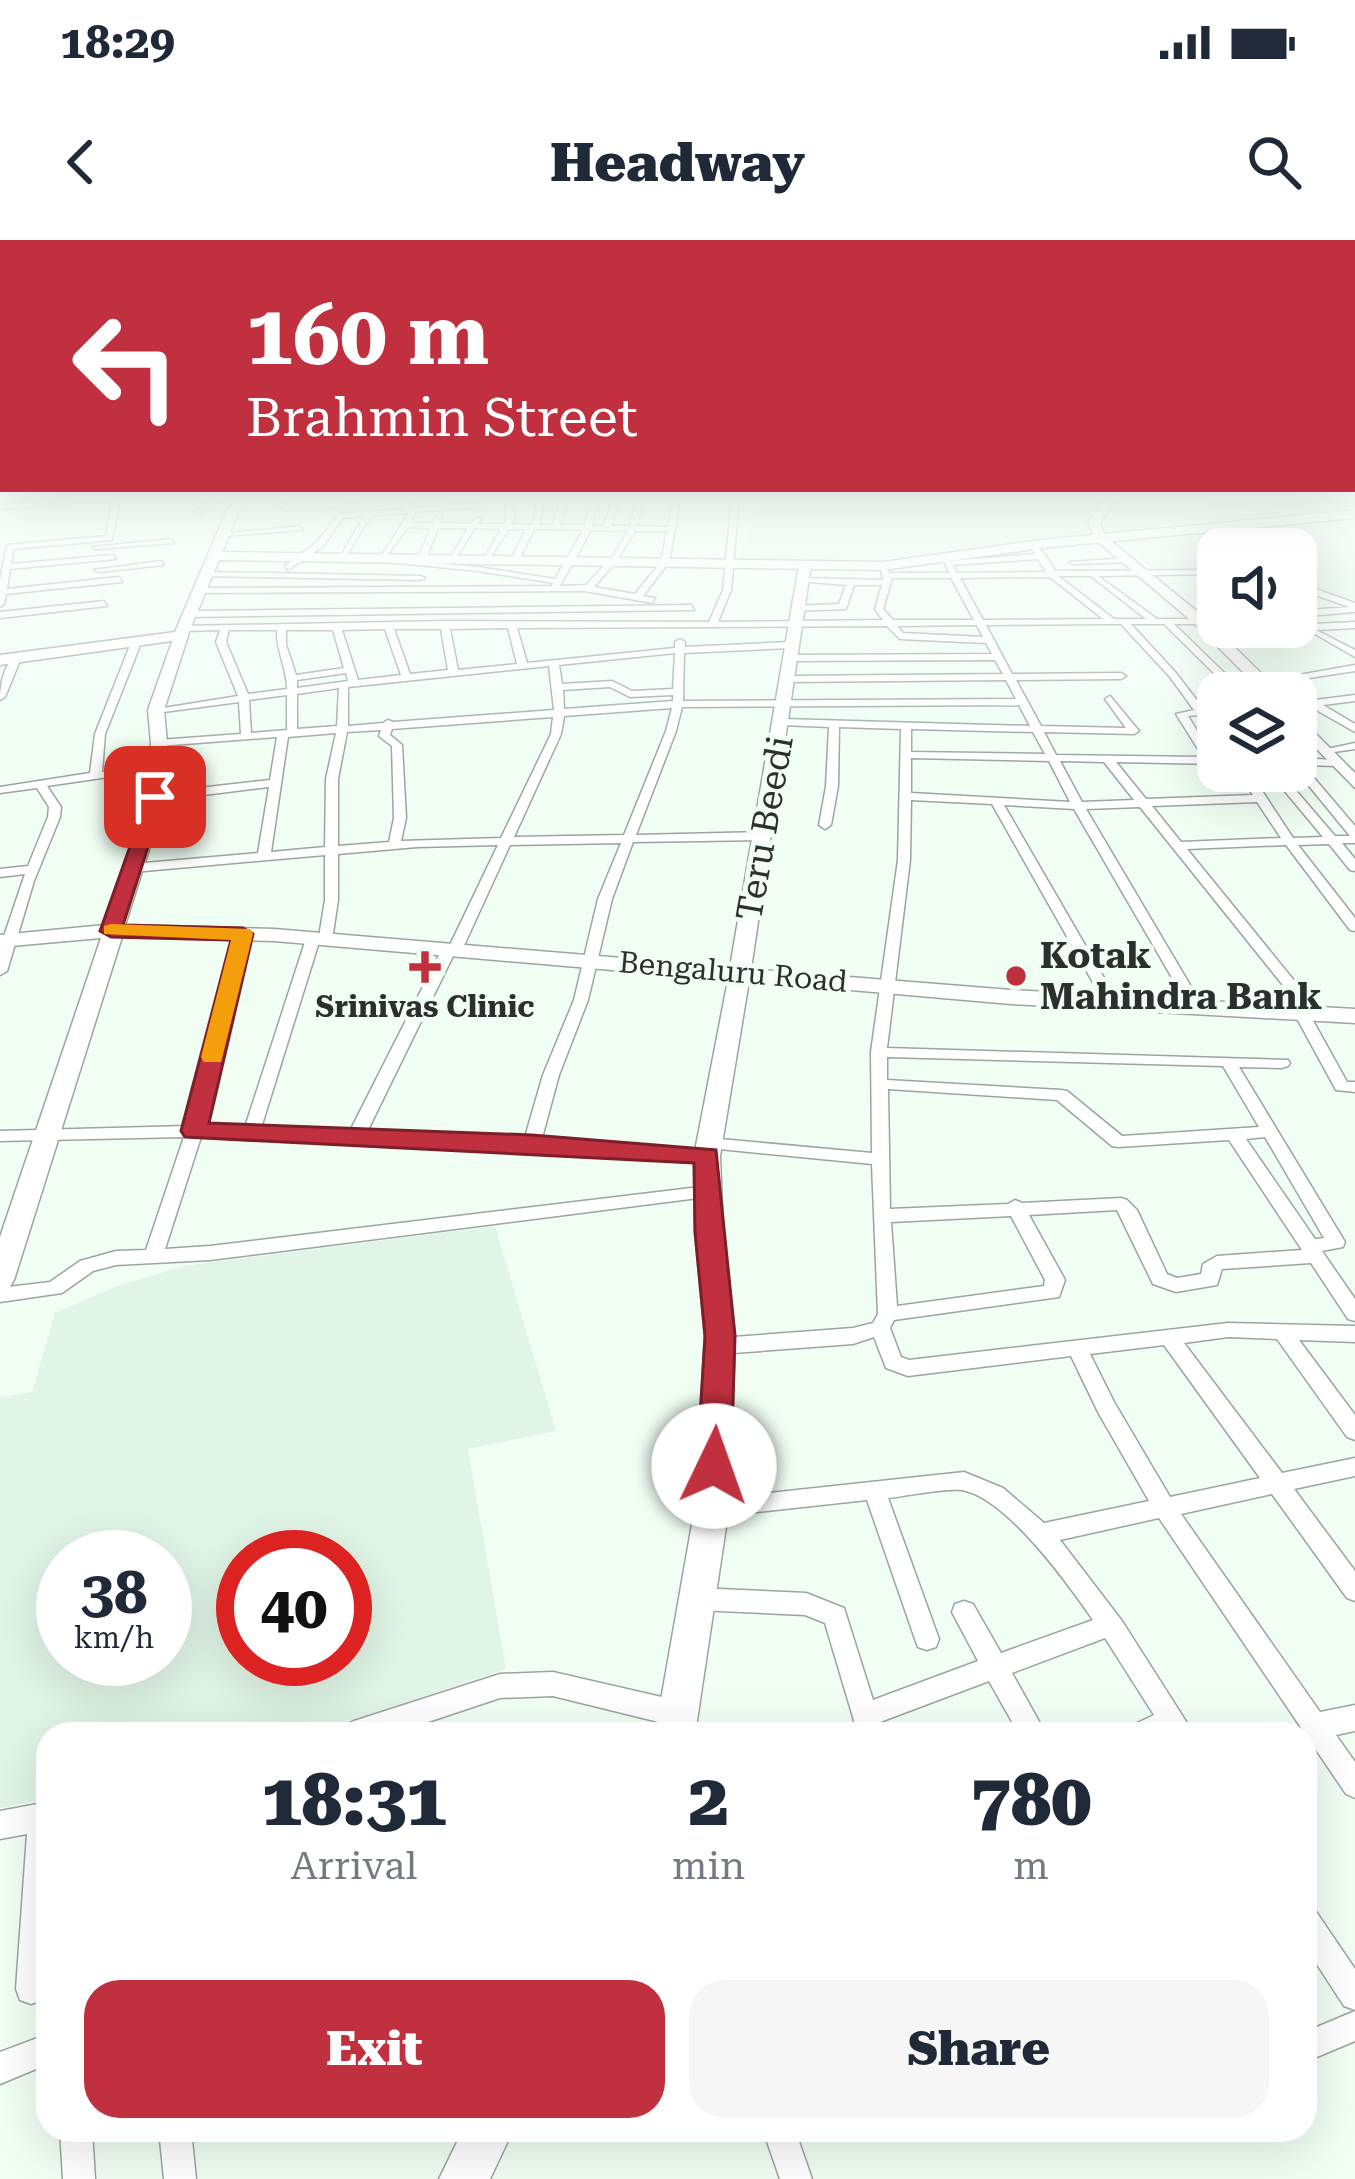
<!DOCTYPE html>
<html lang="en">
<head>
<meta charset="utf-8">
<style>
	body { margin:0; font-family:"Roboto Serif",serif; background:#f6f6f7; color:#1f2937; height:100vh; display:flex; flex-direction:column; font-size:45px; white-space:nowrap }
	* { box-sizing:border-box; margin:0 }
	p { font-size:39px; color:#747a83 }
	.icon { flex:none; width:66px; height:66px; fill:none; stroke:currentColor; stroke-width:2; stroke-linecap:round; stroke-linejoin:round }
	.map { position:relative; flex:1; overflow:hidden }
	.sheet { position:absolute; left:36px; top:1482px; width:1281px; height:420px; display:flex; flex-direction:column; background:#fff; border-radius:36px; box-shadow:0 12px 48px #0002 }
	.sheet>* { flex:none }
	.top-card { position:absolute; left:0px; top:0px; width:1356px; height:252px; box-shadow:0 12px 48px #0002; background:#c1303f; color:#fff; overflow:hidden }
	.fabs { position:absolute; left:1197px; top:288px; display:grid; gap:24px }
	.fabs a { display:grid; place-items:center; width:120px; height:120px; border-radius:24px; background:#fff; box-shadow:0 12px 48px #0002; font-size:60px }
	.speed { position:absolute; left:36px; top:1290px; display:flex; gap:24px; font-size:60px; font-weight:700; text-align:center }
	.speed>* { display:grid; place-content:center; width:156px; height:156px; border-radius:50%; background:#fff; box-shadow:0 12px 48px #0002; line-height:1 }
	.speed small { font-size:30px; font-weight:400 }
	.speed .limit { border:18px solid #d22; background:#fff; color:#111 }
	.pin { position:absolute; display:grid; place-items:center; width:102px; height:102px; color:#fff; margin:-51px; border-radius:24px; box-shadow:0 6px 18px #0006 }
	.me { position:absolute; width:132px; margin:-66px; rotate:3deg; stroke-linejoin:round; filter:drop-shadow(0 0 9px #0008) }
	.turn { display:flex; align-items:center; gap:42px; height:252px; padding:0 48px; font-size:54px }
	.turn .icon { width:156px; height:156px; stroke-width:2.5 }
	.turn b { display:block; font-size:84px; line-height:102px }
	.eta { display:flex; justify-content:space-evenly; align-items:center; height:204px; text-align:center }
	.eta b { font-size:72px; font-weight:800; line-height:84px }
	.primary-button { display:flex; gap:24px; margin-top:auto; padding:24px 48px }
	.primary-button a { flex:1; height:138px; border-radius:36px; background:#c1303f; color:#fff; font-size:48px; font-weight:800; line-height:138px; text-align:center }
	.primary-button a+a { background:#f6f6f7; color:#1f2937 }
	.status { display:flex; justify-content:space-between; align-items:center; height:84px; padding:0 60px; background:#fff; direction:ltr }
	.status svg { height:33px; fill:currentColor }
	header { display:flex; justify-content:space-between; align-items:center; height:156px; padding:0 48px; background:#fff; font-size:54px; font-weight:800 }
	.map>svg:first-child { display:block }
	.built { fill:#e0f5e6; fill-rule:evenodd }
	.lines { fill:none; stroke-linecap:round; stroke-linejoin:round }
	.street-casing { stroke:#9aa69d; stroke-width:3 }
	.secondary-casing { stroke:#9aa69d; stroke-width:3 }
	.primary-casing { stroke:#9aa69d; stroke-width:3 }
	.street { fill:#fff; fill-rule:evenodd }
	.secondary { fill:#fff; fill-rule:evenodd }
	.primary { fill:#fff; fill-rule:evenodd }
	.route { fill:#c1303f; stroke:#7d1f29; stroke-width:3 }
	.slow { fill:#f59e0b }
	.poi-dot { fill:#c1303f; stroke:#f0fef4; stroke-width:4.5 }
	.labels { text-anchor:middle; stroke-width:10; stroke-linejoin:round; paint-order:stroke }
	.far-street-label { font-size:30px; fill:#2b302c; stroke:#f0fef4 }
	.far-poi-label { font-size:30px; font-weight:bold; fill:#2b302c; stroke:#f0fef4 }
	.street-label { font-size:36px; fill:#2b302c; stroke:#f0fef4 }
	.poi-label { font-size:36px; font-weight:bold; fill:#2b302c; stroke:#f0fef4; text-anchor:start }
</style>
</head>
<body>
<div class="status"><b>18:29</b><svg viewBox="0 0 49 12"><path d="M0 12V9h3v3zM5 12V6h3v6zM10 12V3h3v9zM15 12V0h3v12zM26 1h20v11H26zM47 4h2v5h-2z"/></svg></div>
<header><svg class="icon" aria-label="back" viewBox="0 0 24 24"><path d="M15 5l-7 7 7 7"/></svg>Headway<svg class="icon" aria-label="search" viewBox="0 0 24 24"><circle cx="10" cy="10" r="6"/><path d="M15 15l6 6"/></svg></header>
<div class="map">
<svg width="1355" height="1939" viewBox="0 0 1355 1939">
	<rect width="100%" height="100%" fill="#f0fef4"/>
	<path class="built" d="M762,256H1355V361L1296,343V309H1218V328L1154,331L1110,293L856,323L739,320Z
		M495,986L556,1191L468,1209L506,1429L310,1494H48V1558L0,1568V1157L32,1152L55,1073L117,1046L184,1026ZM63,1317H165V1419H63ZM243,1317H345V1419H243Z"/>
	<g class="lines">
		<g class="street-casing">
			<path id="street" d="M219,256H228L201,273L194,271Z
				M270,256H277L288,266H325L342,274L360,272L341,256H348L368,272L406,269L397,256H404L413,268L478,263L481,267L416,272L410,283H432L439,274L443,276L440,283L471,284L477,277L481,279L478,284H504L507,278L503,256H510L515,278L511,284L532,285L539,256H546L539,285H552L558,270L556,256H563L566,270L560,285H585L592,256H599L592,286H604L614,256H621L611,286H630L638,256H645L637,286L668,287L673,256H681L669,322L643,356L655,358L652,363L585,351L194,353L197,348L552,346L553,343L478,331L367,320L371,318L478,327L555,339L583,290L534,289L520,318L516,320L512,318L526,289H509L489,319L485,317L501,289L475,288L455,319L451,317L468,288H438L427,316L423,318L419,316L431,288L408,287L386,317L382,315L409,273L371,276L346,316L342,314L364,276L343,278L323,306L288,330L285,326L317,302L337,277L324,270H283ZM591,290L628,291L613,316L586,345L560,346ZM635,291H667L661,322L635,354L594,347L618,319Z
				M732,256H739L731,350L718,382L883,380L875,369L882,345H854L846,369L795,371L792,366L839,364L846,345L797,341L801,338L883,340L881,330L885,328L890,333H949L942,316H948L950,321L1035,314L1029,305L1033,303L1045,314L1055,331L1218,330V334L1098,336L1157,379H1203L1200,384H1174L1245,453H1234L1164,384H1131L1176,433L1218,488V498L1198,475L1188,476L1214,518H1218V524L1116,522L1146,559L1253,555L1237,531H1249L1293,598L1323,597L1283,549L1289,546L1293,547L1335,596H1350L1296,530V518L1336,520L1342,523L1336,526L1303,525L1355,586V603H1342L1355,619V631L1350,630L1329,604L1298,605L1355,678V691L1350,690L1286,605L1187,609L1318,770V776L1311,777L1347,842H1355V852L1336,850L1294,773L1302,769L1140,567L1086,569L1203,767L1201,770L1196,771L1189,767L1074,569L1004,565L1118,762L1111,766L1104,762L992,564L911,560L910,620L887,808L1288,820L1290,823L1288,826L1282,828L1239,827L1345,1002L1343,1007L1322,1011L1355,1059V1081L1348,1079L1311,1023L1222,1029L1217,1045L1176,1052L1153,1044L1117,970L1029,975L1065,1040L1059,1057L894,1080L890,1088L901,1117L909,1120L1228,1083L1355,1086V1102L1299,1100L1355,1175V1200L1347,1197L1277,1099L1228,1097L1184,1103L1282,1233L1355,1218V1236L1294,1249L1355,1331V1361L1347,1358L1272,1254L1181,1274L1320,1472L1355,1465V1491L1336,1495L1355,1522V1558L1346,1554L1159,1278L1060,1300L1122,1381L1194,1494H1129L1133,1485L1154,1475L1105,1398L1012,1433L1046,1494H1019L989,1441L880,1482L884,1494H858L825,1383L805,1375L697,1370L689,1367L685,1359L689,1351L697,1348L806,1353L844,1368L873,1460L978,1421L952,1372L955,1364L964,1361L973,1364L1001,1413L1093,1380C1068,1344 1007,1258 962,1250C946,1248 906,1256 888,1258L939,1399L936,1407L927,1410L918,1407L915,1399L867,1260L712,1277L704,1274L701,1267L704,1260L964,1232L1003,1248L1044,1283L1149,1261L1098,1172L1071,1116L908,1136L886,1128L874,1097L853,1104L720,1114L713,1111L710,1106L713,1101L720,1098L853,1088L873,1083L878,1074L872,924L709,908L701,903L709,898L872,913L871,812L898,620L901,489L839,487L838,546L831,585L825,589L819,585L826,546L829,487L783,485L778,482L783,479L1030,486L1019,465L682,467L676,491L636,595L764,592L770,596L764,600L633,602L612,659L588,760L559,835L542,898L707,910L713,912L716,916L713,920L532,908L201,897L165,1009L210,1006L708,946L714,948L717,952L714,956L210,1020L116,1025L93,1031L62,1053L0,1062V1048L50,1042L80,1021L116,1011L146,1010L184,897L0,901V891L187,886L236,694L243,690L250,694L204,886L245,887L306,699L313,695L319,697L325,660V615L133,632L127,628L133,624L258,613L269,547L155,561L149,557L155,553L270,540L277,497L159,506L154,503L159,500L241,494L239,462L156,473L151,470L238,456L216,402L220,390L186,391L183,386L445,381L709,382L723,350ZM1038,319L1046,332L957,333L953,325ZM1058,336H1091L1146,379H1114ZM1050,337L1103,379L983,380L960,338ZM892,338H951L974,380H893L883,369ZM1110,384H1121L1170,437L1194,470L1176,474L1203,517L1056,515L1044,492L1134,494L1139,491L1110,456L1105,459L1126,488L1041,486L1016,440L1121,439L1126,436L1121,433L1012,434L986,385ZM977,385L983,397L903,393L897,386ZM887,386L900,399L986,403L992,414L788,415L783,418L788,421L995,420L1003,434L789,436L784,439L789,442L1006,440L1016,459L683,461L684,413L790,408L795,405L790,402L685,407V402L680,399L675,402V408L527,423L517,388ZM508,388L517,424L458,430L450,389ZM385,389L401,435L358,440L342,390ZM394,389H441L448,430L410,434ZM229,390H277C276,411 287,428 287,449L248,454L226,402ZM286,390H333L344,428L296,435L286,405ZM675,413L673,449L632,451L612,441L562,444L559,425ZM549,426L554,470L393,482L388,480L383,483L348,486V447ZM346,433L348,441L297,448V440ZM610,447L630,457L673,455V461L564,469L563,450ZM339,448L337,486L297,489V454ZM287,455V490L251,493L249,460ZM672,468L666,491L624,595L514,597L561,494L564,476ZM553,477L551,494L501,598L401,601L406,578L402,505L390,495L392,489ZM911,489L1033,492L1045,514L911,512ZM381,490L379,496L392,506L394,578L389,602L338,606V539L347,492ZM336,493L326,539L325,607L271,612L288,497ZM911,518L1049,521L1070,562L911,553ZM1060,521L1104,522L1134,560L1082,562ZM1257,562L1281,598L1181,602L1152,566ZM621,603L598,659L574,760L543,835L525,897L367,892L454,714L462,710L510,605ZM498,605L450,705L442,709L350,891L261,888L319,702L325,704L332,700L338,660V614L417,607ZM887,817L1223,826L1259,887L1122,896L1067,851L1061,850L887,840ZM888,849L1057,860L1112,906L1118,907L1229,900L1302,1010L1217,1016L1203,1024L1201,1034L1177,1038L1167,1034L1137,970L1127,960L1121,958L1022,963L1015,960L1008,964L890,969ZM1265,897L1324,998L1315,999L1246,899ZM1011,976L1045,1040L1044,1046L897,1066L891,982ZM1164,1105L1260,1238L1170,1257L1114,1162L1090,1114Z
				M917,256H925L929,259L922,261Z
				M116,257L120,259L112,300L14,309L11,324L113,315L116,319L10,329L7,349L119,337L122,342L6,354L4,364L0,367V340L7,305L106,296L112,259Z
				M300,286L303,290L225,296L221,294Z
				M171,299L174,303L96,309L92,307Z
				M1130,318L1133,322L1073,324L1069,322Z
				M161,321L164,325L98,332L94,330Z
				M208,332L421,336L425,338L421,340L205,336Z
				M1211,342L1218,346V353L1207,345Z
				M1296,342L1355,363V372L1296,377V371L1349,367L1296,348Z
				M104,361L107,366L0,378V372Z
				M691,365L694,370L190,377L186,374L190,371Z
				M1355,382V388L1316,390L1355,410V417L1308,390L1210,395L1205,392L1210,389Z
				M136,400L141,403L105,494L102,532L156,524L162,527L156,530L47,546L61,567L60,577L34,641L7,731L0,735V708L25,634L0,637V629L28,626L48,577L49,567L37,548L0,553V547L90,533L95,494L131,403Z
				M16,415L21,418L5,457L0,460C0,445 4,424 16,415Z
				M1355,425V431L1264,445L1259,442Z
				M1292,451H1300L1315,460L1355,455V461L1323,465L1355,484V492L1311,467L1303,466V462L1296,457V453H1291Z
				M1355,503V509L1327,513L1322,510Z
				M553,1432L679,1461L688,1465L692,1474L688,1483L679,1487L553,1456L500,1458L392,1494H341L345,1485L354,1481L500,1434Z
				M48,1562L46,1749L42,1760L31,1764L20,1760L16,1749L27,1594L0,1599V1571Z
				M1305,1666L1315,1670L1355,1729V1770L1344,1766L1305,1706Z
				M1355,1771V1801L1305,1822V1792Z
				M48,1794V1824L0,1844V1812Z
				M60,1890H92L95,1939H63Z
				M159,1890H191L196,1939H164Z
				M763,1890H795L812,1939H780Z"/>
		</g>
		<g class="secondary-casing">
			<path id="secondary" d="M108,256H162L0,269V263Z
				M1109,256H1120L1100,282L1105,296L1205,378L1281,453H1264L1195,384L1096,300L1088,282Z
				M805,321L811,325L751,729L1011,750L1355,769V783L1011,764L749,741L720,916L723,992L735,1096L729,1267L695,1494H655L695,1267L705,1096L695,992L694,916L728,740L274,701L122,697L14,1040L10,1047L0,1050V997L101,698L0,707V695L105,685L142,575L151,503L148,470L174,396L181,392L188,396L164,470L167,503L160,575L125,685L274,689L730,727L799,325Z
				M1296,474L1355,533V548L1296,488Z
				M463,1890H513L490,1939H439Z"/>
		</g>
		<g class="primary-casing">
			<path id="primary" d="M240,256H252L238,273L222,312L883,322L1041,300L1355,270V278L1041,308L883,330L219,320L186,399L0,425V415L175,392L226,272Z"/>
		</g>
		<use href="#street" class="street"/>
		<use href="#secondary" class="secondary"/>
		<use href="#primary" class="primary"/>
	</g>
	<linearGradient id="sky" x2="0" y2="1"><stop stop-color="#7cbde1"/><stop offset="0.49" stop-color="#f8fffa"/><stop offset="1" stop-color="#f8fffa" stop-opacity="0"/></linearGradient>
	<rect width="1355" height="527" fill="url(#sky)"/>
	<path class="route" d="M149,553L164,557L123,685L243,688L253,694L209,883L532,895L716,910L735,1096L731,1226L726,1236L714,1240L702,1236L697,1226L705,1096L695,992L694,923L185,897L181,891L231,700L111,697L100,691Z"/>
	<path class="slow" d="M111,684L250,689L253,694L221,822H204L201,817L231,700L104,694V686Z"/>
	<g class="poi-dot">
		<path d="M419 709h12v12h12v12h-12v12h-12v-12h-12v-12h12z"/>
		<circle cx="1016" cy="736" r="12"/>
	</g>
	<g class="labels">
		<g class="far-street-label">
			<text transform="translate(733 732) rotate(5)" y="10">Bengaluru Road</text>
		</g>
		<g class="far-poi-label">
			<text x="425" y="777">Srinivas Clinic</text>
		</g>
		<g class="street-label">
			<text transform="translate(764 588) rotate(-80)" y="13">Teru Beedi</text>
		</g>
		<g class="poi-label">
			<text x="1040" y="728">Kotak<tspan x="1040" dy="41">Mahindra Bank</tspan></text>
		</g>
	</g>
</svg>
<div class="fabs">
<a><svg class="icon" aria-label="sound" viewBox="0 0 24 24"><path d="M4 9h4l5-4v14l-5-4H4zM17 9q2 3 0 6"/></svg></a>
<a><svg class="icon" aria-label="layers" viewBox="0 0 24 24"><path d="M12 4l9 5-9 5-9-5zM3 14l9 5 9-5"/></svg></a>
</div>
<div class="speed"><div>38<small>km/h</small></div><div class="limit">40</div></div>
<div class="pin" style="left:155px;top:557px;background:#d93025"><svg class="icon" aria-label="arrive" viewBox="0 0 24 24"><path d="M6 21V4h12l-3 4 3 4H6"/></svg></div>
<svg class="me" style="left:714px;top:1226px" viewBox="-20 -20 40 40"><circle r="19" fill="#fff"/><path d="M0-13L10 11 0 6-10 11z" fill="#c1303f"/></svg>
<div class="top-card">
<div class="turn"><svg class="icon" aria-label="left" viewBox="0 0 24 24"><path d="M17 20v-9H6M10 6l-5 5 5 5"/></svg><div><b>160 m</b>Brahmin Street</div></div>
</div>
<section class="sheet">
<div class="eta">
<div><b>18:31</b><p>Arrival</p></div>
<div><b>2</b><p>min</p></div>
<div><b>780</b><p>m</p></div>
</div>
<div class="primary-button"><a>Exit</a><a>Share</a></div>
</section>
</div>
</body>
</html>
